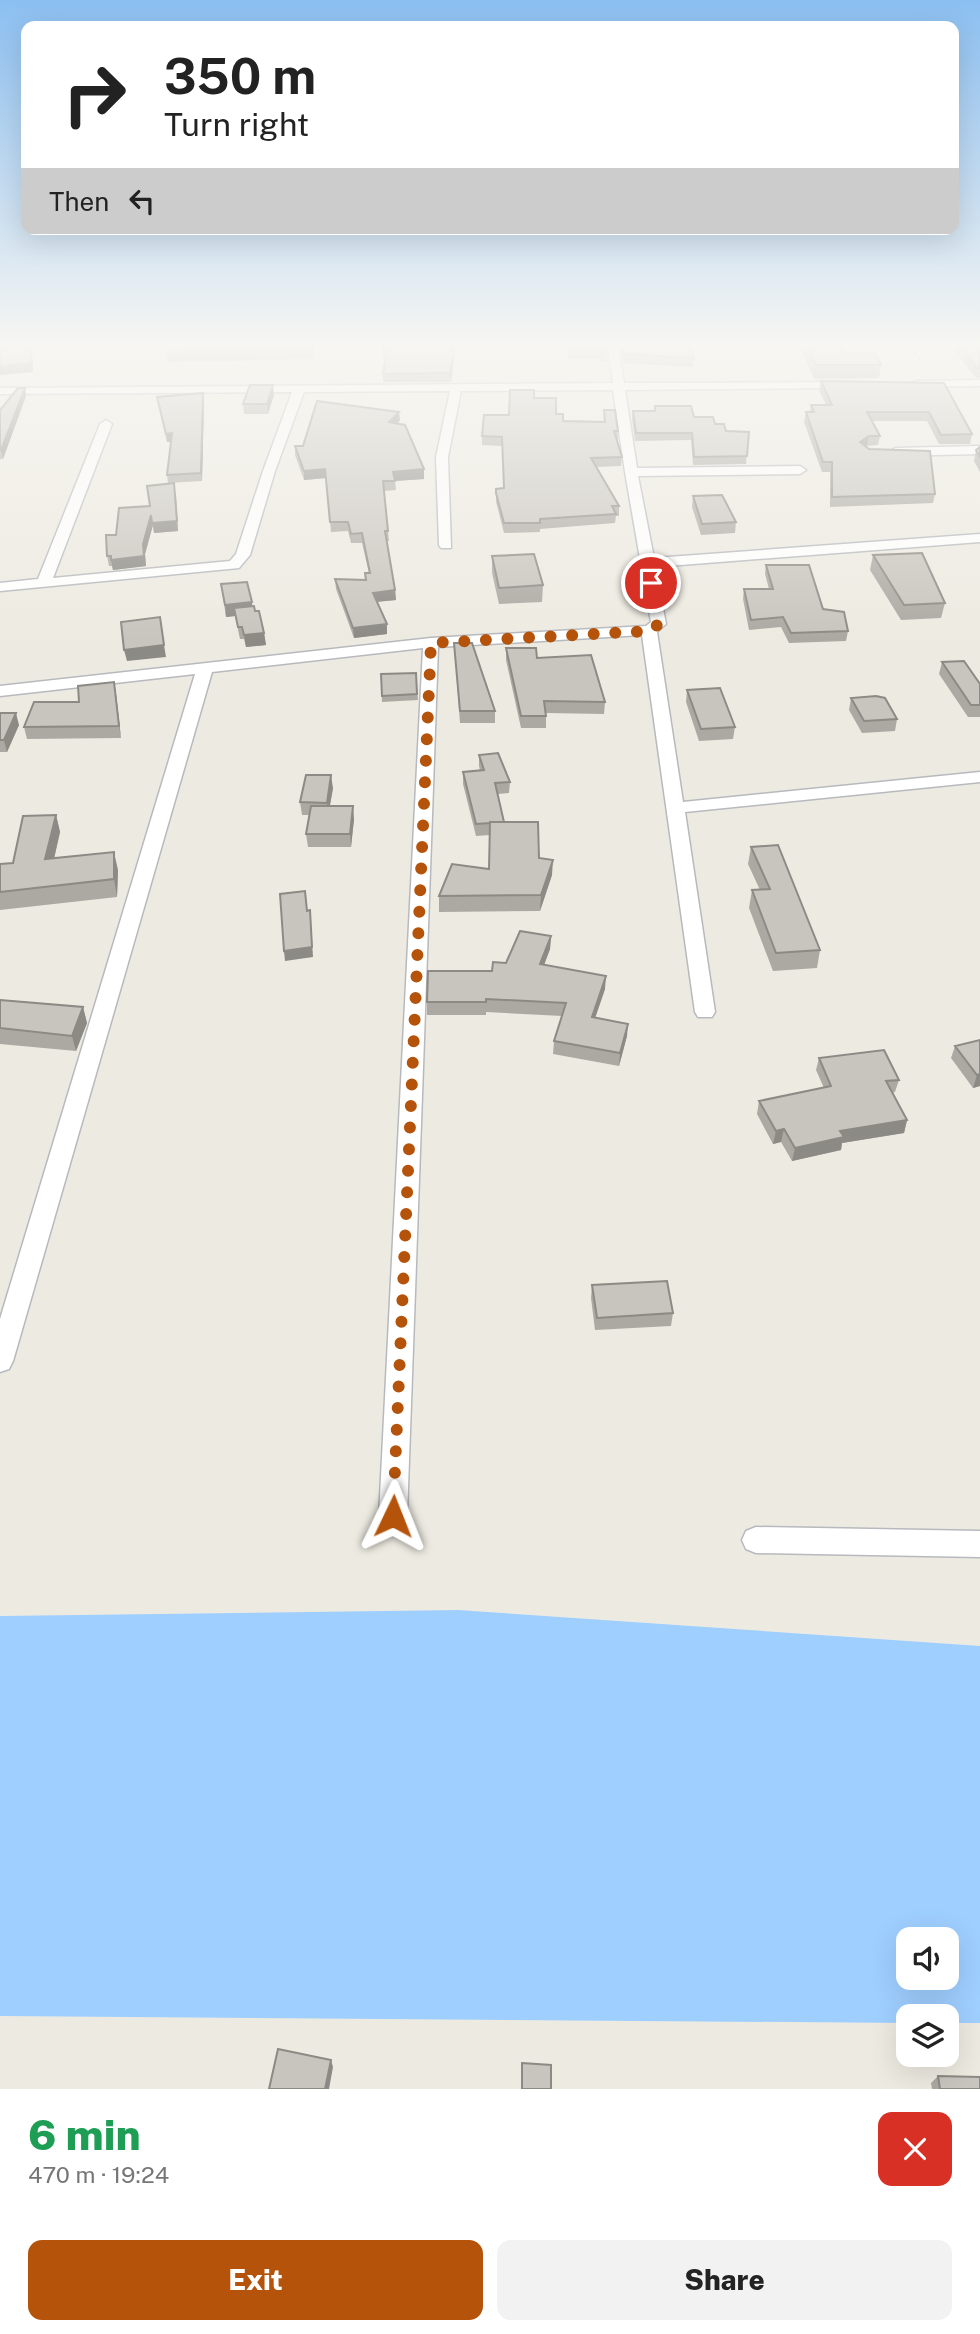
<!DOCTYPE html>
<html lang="en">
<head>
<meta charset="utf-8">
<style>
	body { margin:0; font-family:"Public Sans",sans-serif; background:#f2f2f2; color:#222; height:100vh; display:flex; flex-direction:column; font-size:26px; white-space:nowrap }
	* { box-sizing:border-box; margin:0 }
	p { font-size:23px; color:#767676 }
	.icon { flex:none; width:38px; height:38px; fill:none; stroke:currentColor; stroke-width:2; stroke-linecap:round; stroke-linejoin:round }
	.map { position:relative; height:2089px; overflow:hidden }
	.sheet { display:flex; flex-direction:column; background:#fff; flex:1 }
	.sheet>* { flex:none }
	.guide { position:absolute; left:21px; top:21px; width:938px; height:214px; border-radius:14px; box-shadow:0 7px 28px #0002; background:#fff; color:#222; overflow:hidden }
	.tools { position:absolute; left:896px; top:1927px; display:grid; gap:14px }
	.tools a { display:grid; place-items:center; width:63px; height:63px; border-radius:14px; background:#fff; box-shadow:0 7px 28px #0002; font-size:35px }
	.pin { position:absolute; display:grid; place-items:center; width:60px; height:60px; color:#fff; margin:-30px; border:4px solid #fff; border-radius:50%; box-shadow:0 2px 7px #0007 }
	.me { position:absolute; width:77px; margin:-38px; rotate:2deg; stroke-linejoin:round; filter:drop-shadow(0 0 5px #0008) }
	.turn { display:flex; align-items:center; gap:24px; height:147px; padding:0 28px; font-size:32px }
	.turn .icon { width:91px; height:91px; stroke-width:2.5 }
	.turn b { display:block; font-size:49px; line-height:60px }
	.then { display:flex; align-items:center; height:66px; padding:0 28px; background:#0003; gap:14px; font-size:26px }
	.round { display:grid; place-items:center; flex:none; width:74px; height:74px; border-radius:14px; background:#f2f2f2 }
	.overview { display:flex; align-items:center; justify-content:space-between; height:119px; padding:0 28px }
	h1 { font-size:42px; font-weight:800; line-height:52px; color:#1e9e55 }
	.button { display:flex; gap:14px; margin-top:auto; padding:14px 28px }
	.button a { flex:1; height:80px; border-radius:14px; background:#b45309; color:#fff; font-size:28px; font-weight:800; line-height:80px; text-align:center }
	.button a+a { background:#f2f2f2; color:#222 }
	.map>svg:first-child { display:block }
	.water { fill:#9fcfff; fill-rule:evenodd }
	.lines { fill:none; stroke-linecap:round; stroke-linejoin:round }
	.lane-casing { stroke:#b7b9be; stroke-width:8 }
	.street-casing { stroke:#b7b9be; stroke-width:3 }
	.lane { stroke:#fff; stroke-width:6 }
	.street { fill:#fff; fill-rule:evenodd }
	.wall { fill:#aca9a3 }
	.shaded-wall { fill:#8c8a85 }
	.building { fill:#c8c5be; stroke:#8c8a85; stroke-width:2 }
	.route { stroke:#b45309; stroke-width:12; stroke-dasharray:0 21.6 }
</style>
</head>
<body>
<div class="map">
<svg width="980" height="2089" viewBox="0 0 980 2089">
	<rect width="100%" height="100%" fill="#edebe1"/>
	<path class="water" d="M458,1610L980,1646V2023H947V2016H908V2023L0,2016V1616ZM908,1939H947V1978H908Z"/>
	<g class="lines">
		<g class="lane-casing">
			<path id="lane" d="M915,358L928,347"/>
		</g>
		<g class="street-casing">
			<path id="street" d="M608,347H618L624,383L848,382L854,385L848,388L625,390L637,468L800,466L806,470L800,474L638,476L654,558L980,534V542L655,567L666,624L657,632L683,802L980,772V782L685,812L715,1012L712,1017H698L695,1012L642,635L438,647L407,1516L403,1525L393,1529L383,1525L379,1516L423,648L212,672L13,1361L9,1369L0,1372V1319L195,674L0,696V686L431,638L646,626L651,622L625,472L613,390L461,391L448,457L451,548H441L439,545L436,457L450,391L304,392L275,471L250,555L239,568L0,591V583L38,579L100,424L106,420L112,424L53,578L230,561L236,554L263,471L292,392L0,394V388L613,383Z
				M980,380V386L916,387L910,384L916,381Z
				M980,446V454L895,456L889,452L895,448Z
				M756,1527L980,1531V1557L756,1553L746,1549L742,1540L746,1531Z"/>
		</g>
		<use href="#lane" class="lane"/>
		<use href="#street" class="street"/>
	</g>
	<path class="wall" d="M169,347H315L312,359L168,362L167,353Z
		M566,347H607V362H600V359H568Z
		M619,347H690L694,358L693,367L623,363Z
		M800,347H842L845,353L881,365L879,378L814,379Z
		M952,347H980V378L975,377Z
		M383,351H452L454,359L451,382H383V374L385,359H383Z
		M821,381L944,383L972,434L970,444H939L927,421H872L880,436L878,445L866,446L935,494L933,503L830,507V472H822L804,422L806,412H810L811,405H826L819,390Z
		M25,388L26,396L3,459H0V410Z
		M203,393L204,401L202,481L168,483L167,475L171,442H167L157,397Z
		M274,395L268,414H244L243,404Z
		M534,398L556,414L563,421L604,422V410L618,431V441H617L622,457L621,466L596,467L619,506V516H616L615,523L540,529V532L504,533L496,502V489L504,488L502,446L482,445V436Z
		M655,406L694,417L715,424L726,431L749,432L746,464L693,465L691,440L635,441L632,419L633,411H654Z
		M400,420L397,423L424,469V479L395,481L396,490L384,491L389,541H387L395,590L396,600L377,602L387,624V634L354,638L336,589L335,579L365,580V573H369L362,543H351L348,531L331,532L326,478L304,480L295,455V446H303Z
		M980,447V472L974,461L976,450Z
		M176,493L178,531L154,533L153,525L145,554L146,566L113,570L112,566H109L107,556L116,535L150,506Z
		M693,496L736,522L735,533L701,535L692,507Z
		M873,555L945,603L941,618L901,620L870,570Z
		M492,556L543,585L542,602L499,604L492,573Z
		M766,565L848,631L846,641L789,643L781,627L749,630L743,599L744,589H769L765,574Z
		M221,584L252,606L264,633L266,645L246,647L244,639H240L235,616L226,617Z
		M454,643L495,711V723H460Z
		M506,648L537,658L605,702L604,714L546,713V728H521L506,660Z
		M942,662L980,684V717H968L939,674Z
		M416,673L418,700L382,702L381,674Z
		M687,690L735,727L733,739L699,741L686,702Z
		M116,694L121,738L27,739L24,727L79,702Z
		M851,698L897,719L895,731L862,733L849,710Z
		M0,713L19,725L7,752H0Z
		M479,755L510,782L509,793L498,794L504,822L539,858L552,875L540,911L439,912V896L489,869L490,835L476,836L463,784V772L480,771L479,766Z
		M333,788L330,806L354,819L351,847H308L306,834L309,815H302L300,802Z
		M56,815L60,832L54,858L118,870L117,897L0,910V864L13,863Z
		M751,847L820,950L817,968L773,971L749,908L752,890H760L748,864Z
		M551,936L550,949L544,964L605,989L595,1018L627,1036L619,1066L553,1054L554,1041L562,1016L486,1012V1015H427V1002L492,971Z
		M0,1000L83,1007L87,1023L76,1051L0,1044Z
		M980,1040V1086L973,1088L951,1058L955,1046Z
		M819,1058L899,1080L895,1092L892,1093L907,1120L904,1133L842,1143L841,1150L792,1161L781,1142L773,1144L757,1114L759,1101L824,1088L816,1070Z
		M592,1285L673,1313L671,1326L595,1330L591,1298Z
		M938,2076L980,2089H932L931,2083Z"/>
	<path class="shaded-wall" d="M31,347H32L33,372L0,375V366Z
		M312,347H315L312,359Z
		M454,351V359L451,382L450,373Z
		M273,385L274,395L268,414L267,404Z
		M25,388L26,396L3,459L1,450Z
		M203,393L204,401L202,481L201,473Z
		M399,412L400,420L390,431L389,422Z
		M172,433L174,442H167L166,434Z
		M869,436L867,445L859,451L860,442Z
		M325,469L326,478L304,480V471Z
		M424,469V479L394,481L393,472Z
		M174,483L178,531L154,533L153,525L145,554L146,566L113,570L111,560L143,544L151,515Z
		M395,590L396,600L374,602L373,593Z
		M252,602L253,614L234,608L235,616L226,617L225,605Z
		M387,624V634L354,638L353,628Z
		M264,633L266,645L246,647L244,635Z
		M164,645L166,657L127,661L124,650Z
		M114,682L116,694L121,738L119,726Z
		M16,713L19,725L7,752L4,740Z
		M331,775L333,788L328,815L327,803Z
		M353,806L354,819L351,847L350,834Z
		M56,815L60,832L50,877L45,859Z
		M114,852L118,870L117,897L114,879Z
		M553,860L552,875L540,911L541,895Z
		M310,910L313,957L285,961L284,951Z
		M551,936L550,949L540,976V964Z
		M606,976L605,989L591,1030L592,1017Z
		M83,1007L87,1023L76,1051L72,1036Z
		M628,1024L627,1036L619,1066L620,1053Z
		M980,1074V1086L973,1088L977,1075Z
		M907,1120L904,1133L842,1143L841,1150L792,1161L795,1148L840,1131Z
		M784,1129L781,1142L773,1144L776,1131Z
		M331,2060L333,2067L329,2089H325Z"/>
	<path class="building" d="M3,347H31V363L0,366V352Z
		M169,347H312V350L167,353Z
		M384,347H452V351H454L450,373L383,374L387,351H383Z
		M568,347H607L608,354L601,353L600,350H568Z
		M622,347H690L694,358L624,354Z
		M808,347H842L845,353H875L881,365H816Z
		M961,347H980V368H977Z
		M821,381L944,383L972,434L941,435L929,412H867L880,436H869L860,442L869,449L930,451L935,494L832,497V462H823L806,412H814L811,405H832Z
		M250,385H273L267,404H243Z
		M18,388H25L1,450H0V410Z
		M510,390H534V398H556V414H563V421L605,422L604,410H615L618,431H614L622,457L591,458L619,506H612L616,514L540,519V523H504L496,493V489L504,488L502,437L482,436L484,415H509Z
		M203,393L201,473L167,475L172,433L166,434L157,397Z
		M317,401L399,412L389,422L405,425L424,469L393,472L395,481H383L388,531H385L395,590L373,593L387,624L353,628L335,579L366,580L365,573H370L362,533L351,534L348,522H330L325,469L304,471L295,446H303Z
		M655,406H691L694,417H713L715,424H724L726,431L749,432L747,456L694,457L692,433H636L633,411H655Z
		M980,447V457L976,450Z
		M174,483L177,521L152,523L151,515L143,544L144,556L111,560V556H107L106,535H116L119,508L150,506L147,486Z
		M722,495L736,522L702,524L693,496Z
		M922,553L945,603L904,605L873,555Z
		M534,554L543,585L499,588L492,556Z
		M766,565H809L823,609L844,612L848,631L791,633L783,617L751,620L744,589H773Z
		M247,582L252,602L225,605L221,584Z
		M254,606L255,611H259L264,633L244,635L242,627H238L234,608Z
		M160,617L164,645L124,650L121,622Z
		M454,643H472L495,711H460Z
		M506,648H536L537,658L591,655L605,702L544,701L546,716H521Z
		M964,661L980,684V705H971L942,662Z
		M416,673L417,694L382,696L381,674Z
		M114,682L119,726L24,727L34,702H79L78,686Z
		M720,688L735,727L701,729L687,690Z
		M876,696L885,698L897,719L864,721L851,698Z
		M0,713H16L4,740H0Z
		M498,753L510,782L495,783L504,822H490V823L476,824L463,772L484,770L479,755Z
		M306,775H331L327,803L300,802Z
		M311,806H353L350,834H306Z
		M56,815L45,859L114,852V879L0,892V864L13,863L23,816Z
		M490,822H538L539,858L553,860L541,895L439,896L452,864L489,869Z
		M778,845L820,950L776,953L752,890L770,889L751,847Z
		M305,891L307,911L310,910L312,947L284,951L280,894Z
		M520,931L551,936L540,964L606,976L592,1017L628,1024L620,1053L554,1041L566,1003L486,999V1002H427L428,971H492L493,962L506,963Z
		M0,1000L83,1007L72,1036L0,1028Z
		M980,1040V1074L977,1075L955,1046Z
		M884,1050L899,1080L886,1081L907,1120L840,1131L844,1137L795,1148L784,1129L776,1131L759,1101L831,1086L819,1058Z
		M667,1281L673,1313L597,1318L592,1285Z
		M278,2049L331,2060L325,2089H269Z
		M522,2063L551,2065V2089H522Z
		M938,2076L980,2077V2089H940Z"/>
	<linearGradient id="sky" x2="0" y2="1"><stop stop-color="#8bbff1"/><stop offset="0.54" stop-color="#f7f6f2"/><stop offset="1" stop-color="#f7f6f2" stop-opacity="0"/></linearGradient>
	<rect width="980" height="639" fill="url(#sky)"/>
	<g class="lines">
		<path class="route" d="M393,1516L431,643L649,631L659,624L651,583"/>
	</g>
</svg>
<div class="tools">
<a><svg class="icon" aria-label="sound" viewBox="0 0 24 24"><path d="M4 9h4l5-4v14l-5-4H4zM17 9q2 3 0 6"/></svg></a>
<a><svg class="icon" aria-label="layers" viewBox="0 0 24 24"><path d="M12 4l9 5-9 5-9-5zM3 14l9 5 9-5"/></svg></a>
</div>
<div class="pin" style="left:651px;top:583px;background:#d93025"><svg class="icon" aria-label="arrive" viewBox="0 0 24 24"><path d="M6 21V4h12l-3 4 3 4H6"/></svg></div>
<svg class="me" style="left:393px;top:1516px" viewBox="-20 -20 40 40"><path d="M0-17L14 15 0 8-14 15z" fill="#b45309" stroke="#fff" stroke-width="4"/></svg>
<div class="guide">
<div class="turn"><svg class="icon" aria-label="right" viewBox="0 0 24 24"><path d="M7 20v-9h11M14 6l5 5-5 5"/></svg><div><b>350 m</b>Turn right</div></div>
<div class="then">Then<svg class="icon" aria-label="left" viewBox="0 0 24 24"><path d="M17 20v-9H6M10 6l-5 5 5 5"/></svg></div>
</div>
</div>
<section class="sheet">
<div class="overview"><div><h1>6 min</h1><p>470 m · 19:24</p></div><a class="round" style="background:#d93025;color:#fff"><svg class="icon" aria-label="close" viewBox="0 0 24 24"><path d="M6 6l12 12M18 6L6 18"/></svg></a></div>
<div class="button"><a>Exit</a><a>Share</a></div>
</section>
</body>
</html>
